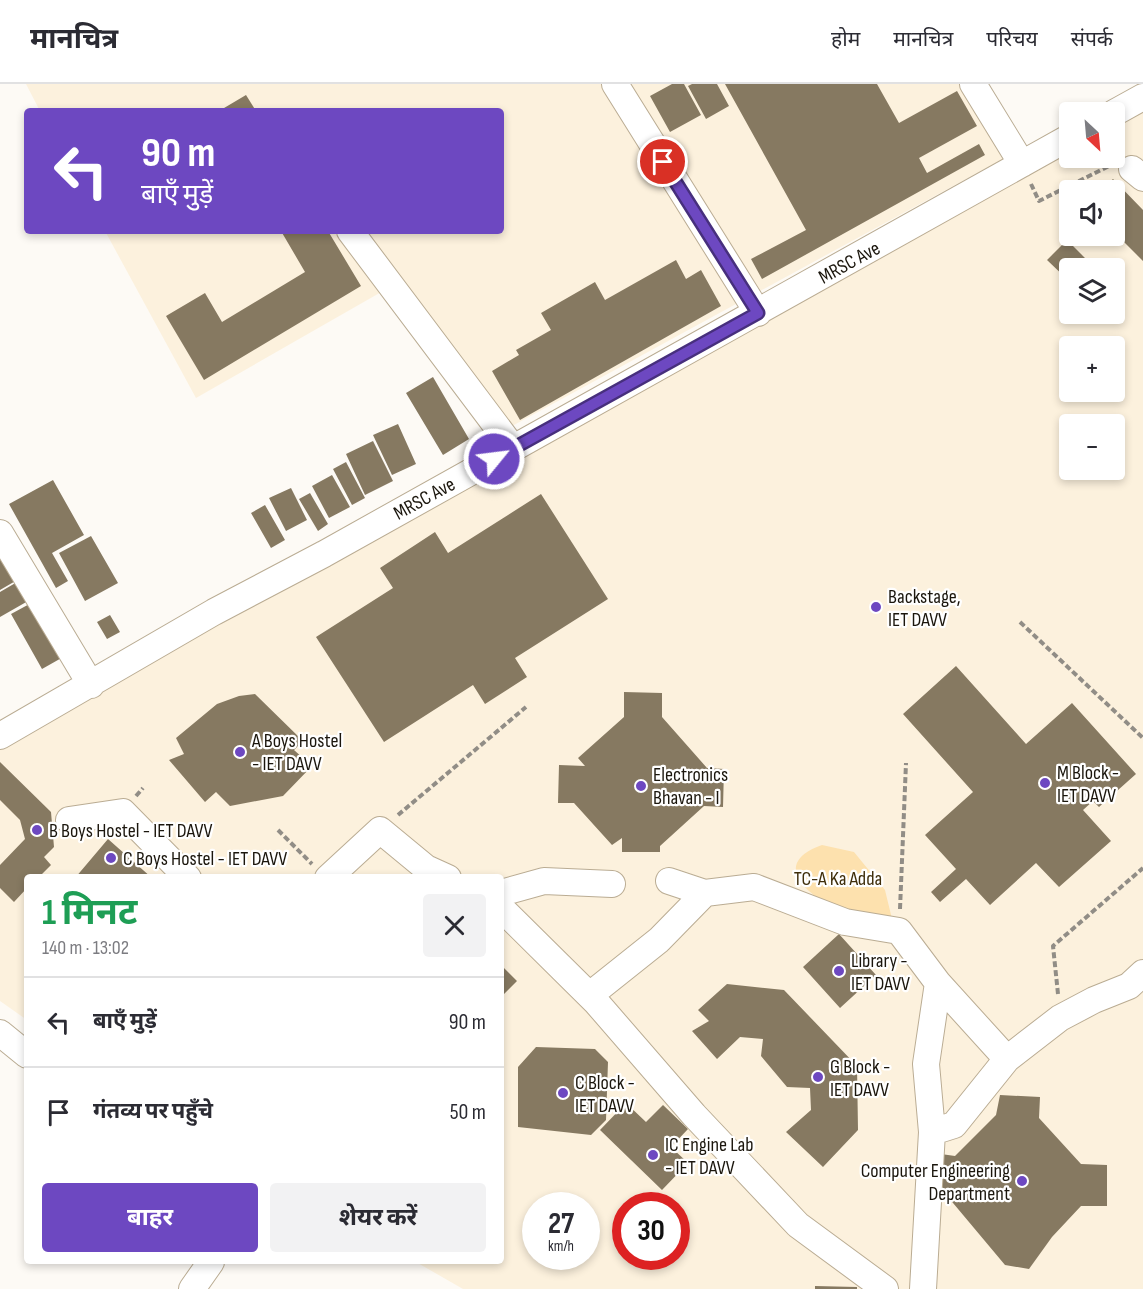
<!DOCTYPE html>
<html lang="hi">
<head>
<meta charset="utf-8">
<style>
	body { margin:0; font-family:"Sofia Sans Condensed","Noto Sans Devanagari",sans-serif; background:#f2f2f3; color:#2b2b33; height:100vh; display:flex; flex-direction:column; font-size:22px; white-space:nowrap }
	* { box-sizing:border-box; margin:0 }
	p { font-size:20px; color:#7c7c81 }
	.icon { flex:none; width:33px; height:33px; fill:none; stroke:currentColor; stroke-width:2; stroke-linecap:round; stroke-linejoin:round }
	.map { position:relative; flex:1; overflow:hidden }
	.details { position:absolute; left:24px; top:790px; width:480px; height:390px; display:flex; flex-direction:column; background:#fff; border-radius:6px; box-shadow:0 3px 9px #0003 }
	.details>* { flex:none }
	.hud { position:absolute; left:24px; top:24px; width:480px; height:126px; border-radius:6px; box-shadow:0 3px 9px #0003; background:#6d48c1; color:#fff; overflow:hidden }
	.needle { width:39px; rotate:154deg }
	.controls { position:absolute; left:1059px; top:18px; display:grid; gap:12px }
	.controls a { display:grid; place-items:center; width:66px; height:66px; border-radius:6px; background:#fff; box-shadow:0 3px 9px #0003; font-size:30px }
	.speed { position:absolute; left:522px; top:1108px; display:flex; gap:12px; font-size:30px; font-weight:700; text-align:center }
	.speed>* { display:grid; place-content:center; width:78px; height:78px; border-radius:50%; background:#fff; box-shadow:0 3px 9px #0003; line-height:1 }
	.speed small { font-size:15px; font-weight:400 }
	.speed .limit { border:9px solid #d22; background:#fff; color:#111 }
	.pin { position:absolute; display:grid; place-items:center; width:51px; height:51px; color:#fff; margin:-26px; border:3px solid #fff; border-radius:50%; box-shadow:0 2px 6px #0007 }
	.me { position:absolute; width:66px; margin:-33px; rotate:61deg; stroke-linejoin:round; filter:drop-shadow(0 0 4px #0008) }
	.turn { display:flex; align-items:center; gap:21px; height:126px; padding:0 18px; font-size:27px }
	.turn .icon { width:78px; height:78px; stroke-width:2.5 }
	.turn b { display:block; font-size:42px; line-height:51px }
	.round { display:grid; place-items:center; flex:none; width:63px; height:63px; border-radius:6px; background:#f2f2f3 }
	.headline { display:flex; align-items:center; justify-content:space-between; height:102px; padding:0 18px }
	h1 { font-size:36px; font-weight:700; line-height:45px; color:#1e9e55 }
	.action { display:flex; gap:12px; margin-top:auto; padding:12px 18px }
	.action a { flex:1; height:69px; border-radius:6px; background:#6d48c1; color:#fff; font-size:24px; font-weight:700; line-height:69px; text-align:center }
	.action a+a { background:#f2f2f3; color:#2b2b33 }
	ul { padding:0; list-style:none }
	li { display:flex; align-items:center; gap:18px; height:90px; padding:0 18px; border-top:2px solid #e1e1e2 }
	li div { flex:1 }
	li b { display:block; font-size:22px }
	li em { font-style:normal }
	header { display:flex; align-items:center; gap:36px; box-sizing:border-box; height:84px; padding:0 30px; background:#fff; border-bottom:2px solid #e1e1e2 }
	header strong { font-size:28px }
	nav { display:flex; gap:33px; margin-inline-start:auto; font-size:21px }
	.map>svg:first-child { display:block }
	.built { fill:#fcf1dd; fill-rule:evenodd }
	.green { fill:#fde1ae }
	.building { fill:#867961 }
	.lines { fill:none; stroke-linecap:round; stroke-linejoin:round }
	.minor-casing { stroke:#baac93; stroke-width:28 }
	.path { stroke:#918d86; stroke-width:4; stroke-dasharray:6 3; stroke-linecap:butt }
	.minor { stroke:#fff; stroke-width:26 }
	.route-casing { stroke:#472f7d; stroke-width:15 }
	.route { stroke:#6d48c1; stroke-width:10 }
	.poi-dot { fill:#6d48c1; stroke:#fff; stroke-width:2 }
	.labels { text-anchor:middle; stroke-width:4.5; stroke-linejoin:round; paint-order:stroke }
	.street-label { font-size:20px; fill:#1b160d; stroke:#fff }
	.poi-label { font-size:20px; fill:#1b160d; stroke:#fff; text-anchor:start }
	.park-label { font-size:20px; fill:#3f2e0b; stroke:#fff }
</style>
</head>
<body>
<header>
<strong>मानचित्र</strong>
<nav><a>होम</a><a>मानचित्र</a><a>परिचय</a><a>संपर्क</a></nav>
</header>
<div class="map">
<svg width="1143" height="1205" viewBox="0 0 1143 1205">
	<rect width="100%" height="100%" fill="#fdfaf5"/>
	<path class="built" d="M26,0H982L1021,65L501,348L383,207L196,314L105,147H501V27H40Z
		M1143,13V1205H463L416,1178H501V794H27V936L0,917V653L1069,54L1070,74H1114L1115,29ZM1070,106H1114V152H1070ZM1070,184H1114V230H1070ZM1070,262H1114V308H1070ZM1070,340H1114V386H1070ZM536,1122H586V1173H536ZM626,1122H676V1173H626Z"/>
	<path class="green" d="M822,761L854,768L885,806L892,835C879,834 862,836 850,831C818,819 763,782 822,761Z"/>
	<path class="building" d="M672,0H684L701,31L670,48L650,12Z
		M692,0H717L729,22L706,35L688,2Z
		M725,0H877L899,39L957,7L977,42L919,74L927,89L979,60L985,71L762,195L751,175L806,146Z
		M246,11L256,27H219Z
		M1113,95L1143,126V177L1114,148V106H1101Z
		M281,147H328L361,202L204,296L166,232L205,209L222,238L305,188Z
		M1067,156L1095,184H1070V198L1047,176Z
		M676,176L686,195L701,186L721,222L520,336L492,287L519,271L516,266L551,246L541,229L595,198L605,216Z
		M433,293L469,355L443,371L406,309Z
		M398,340L416,380L392,391L373,351Z
		M373,357L393,397L365,411L346,370Z
		M346,378L365,414L352,421L333,385Z
		M332,391L350,423L329,434L312,402Z
		M53,396L84,451L52,469L68,497L56,504L9,420Z
		M291,404L307,436L286,447L269,414Z
		M310,409L328,440L318,447L299,415Z
		M541,410L608,515L515,574L527,593L485,620L473,601L384,658L316,553L393,504L380,484L435,448L448,469Z
		M265,421L285,456L271,464L251,429Z
		M91,452L118,499L85,517L59,469Z
		M12,469L24,492L0,506V476Z
		M24,494L35,513L0,533V508Z
		M35,517L65,572L42,585L11,530Z
		M110,531L120,548L107,555L97,538Z
		M956,582L1026,660L1072,619L1136,690L1099,723L1093,717L1083,726L1111,757L1059,803L1036,779L990,821L966,795L940,818L931,808L956,785L925,751L973,708L903,630Z
		M624,608L662,609V633L707,684L724,685L723,723L704,722L660,762V768H622V754L612,761L574,719H558L559,681L585,682L578,674L624,633Z
		M255,610L303,657L294,666L312,682L283,712L230,722L216,708L205,718L169,676L184,670L176,654L217,620L239,612Z
		M0,678L51,728L54,763L44,773L51,781L38,794H27V804L14,818L0,804V781L25,755L20,736L0,716Z
		M108,755L152,794H75Z
		M839,850L876,891L840,924L803,883Z
		M501,881L517,897L501,913Z
		M727,900L784,906L857,982L858,1046L823,1083L786,1048L811,1026L810,1004L787,1003L761,972L763,955L740,953L717,975L692,947L709,937L698,926Z
		M536,963L595,965L608,978L606,1036L591,1051L518,1043V983Z
		M1000,1011L1040,1013L1039,1034L1081,1080L1107,1081V1122H1081L1052,1153L1029,1185L1005,1181L948,1113L934,1114L941,1070L955,1072L996,1031Z
		M626,1019L646,1038L663,1021L688,1045L671,1063L688,1079L662,1106L600,1046Z
		M815,1202L857,1203V1205H815Z"/>
	<g class="lines">
		<g class="minor-casing">
			<path id="minor" d="M615,0L758,229
				M973,0L1022,80
				M1114,29L1143,13
				M1132,85L1143,94
				M350,147L513,364
				M0,449L91,601
				M0,652L214,528L324,470L1070,53
				M69,736L123,728L188,794
				M328,794L380,746L426,784L448,794
				M669,797L705,809
				M501,809L544,797L612,800
				M501,824L596,918L694,1031L798,1141L885,1205
				M590,911L659,856L705,809L754,803L845,838L899,847L938,899L1007,975
				M0,949L27,971
				M932,1048L926,980L938,899
				M192,1205L211,1178
				M923,1205L932,1048L954,1041L1007,975L1060,934L1094,916L1129,902L1143,889"/>
		</g>
		<path class="path" d="M1031,100L1039,117L1109,82
			M1020,538L1143,654
			M136,712L143,704
			M398,731L526,623
			M278,746L312,780
			M900,825L906,679
			M1058,910L1053,862L1143,784"/>
		<use href="#minor" class="minor"/>
	</g>
	<g class="lines">
		<g class="route-casing">
			<path id="route" d="M494,375L758,229L663,78"/>
		</g>
		<use href="#route" class="route"/>
	</g>
	<g class="poi-dot">
		<circle cx="876" cy="523" r="6"/>
		<circle cx="240" cy="668" r="6"/>
		<circle cx="1045" cy="699" r="6"/>
		<circle cx="641" cy="702" r="6"/>
		<circle cx="37" cy="746" r="6"/>
		<circle cx="111" cy="774" r="6"/>
		<circle cx="839" cy="887" r="6"/>
		<circle cx="818" cy="993" r="6"/>
		<circle cx="563" cy="1009" r="6"/>
		<circle cx="653" cy="1071" r="6"/>
		<circle cx="1022" cy="1097" r="6"/>
	</g>
	<g class="labels">
		<g class="street-label">
			<text transform="translate(849 178) rotate(-29)" y="7">MRSC Ave</text>
			<text transform="translate(424 414) rotate(-29)" y="7">MRSC Ave</text>
		</g>
		<g class="poi-label">
			<text x="888" y="519">Backstage,<tspan x="888" dy="23">IET DAVV</tspan></text>
			<text x="252" y="663">A Boys Hostel<tspan x="252" dy="23">- IET DAVV</tspan></text>
			<text x="1057" y="695">M Block -<tspan x="1057" dy="23">IET DAVV</tspan></text>
			<text x="653" y="697">Electronics<tspan x="653" dy="23">Bhavan - I</tspan></text>
			<text x="49" y="753">B Boys Hostel - IET DAVV</text>
			<text x="123" y="781">C Boys Hostel - IET DAVV</text>
			<text x="851" y="883">Library -<tspan x="851" dy="23">IET DAVV</tspan></text>
			<text x="830" y="989">G Block -<tspan x="830" dy="23">IET DAVV</tspan></text>
			<text x="575" y="1005">C Block -<tspan x="575" dy="23">IET DAVV</tspan></text>
			<text x="665" y="1067">IC Engine Lab<tspan x="665" dy="23">- IET DAVV</tspan></text>
			<text x="1010" y="1093" text-anchor="end">Computer Engineering<tspan x="1010" dy="23">Department</tspan></text>
		</g>
		<g class="park-label">
			<text x="838" y="801">TC-A Ka Adda</text>
		</g>
	</g>
</svg>
<div class="controls">
<a><svg class="needle" viewBox="-14 -14 28 28"><path d="M0-13l5 13h-10z" fill="#e53935"/><path d="M0 13l5-13h-10z" fill="#7c7c81"/></svg></a>
<a><svg class="icon" aria-label="sound" viewBox="0 0 24 24"><path d="M4 9h4l5-4v14l-5-4H4zM17 9q2 3 0 6"/></svg></a>
<a><svg class="icon" aria-label="layers" viewBox="0 0 24 24"><path d="M12 4l9 5-9 5-9-5zM3 14l9 5 9-5"/></svg></a>
<a>+</a>
<a>−</a>
</div>
<div class="speed"><div>27<small>km/h</small></div><div class="limit">30</div></div>
<div class="pin" style="left:663px;top:78px;background:#d93025"><svg class="icon" aria-label="arrive" viewBox="0 0 24 24"><path d="M6 21V4h12l-3 4 3 4H6"/></svg></div>
<svg class="me" style="left:494px;top:375px" viewBox="-20 -20 40 40"><circle r="17" fill="#6d48c1" stroke="#fff" stroke-width="3"/><path d="M0-11L8 9 0 5-8 9z" fill="#fff"/></svg>
<div class="hud">
<div class="turn"><svg class="icon" aria-label="left" viewBox="0 0 24 24"><path d="M17 20v-9H6M10 6l-5 5 5 5"/></svg><div><b>90 m</b>बाएँ मुड़ें</div></div>
</div>
<section class="details">
<div class="headline"><div><h1>1 मिनट</h1><p>140 m · 13:02</p></div><a class="round"><svg class="icon" aria-label="close" viewBox="0 0 24 24"><path d="M6 6l12 12M18 6L6 18"/></svg></a></div>
<ul>
<li><svg class="icon" aria-label="left" viewBox="0 0 24 24"><path d="M17 20v-9H6M10 6l-5 5 5 5"/></svg><div><b>बाएँ मुड़ें</b></div><em>90 m</em></li>
<li><svg class="icon" aria-label="arrive" viewBox="0 0 24 24"><path d="M6 21V4h12l-3 4 3 4H6"/></svg><div><b>गंतव्य पर पहुँचे</b></div><em>50 m</em></li>
</ul>
<div class="action"><a>बाहर</a><a>शेयर करें</a></div>
</section>
</div>
</body>
</html>
